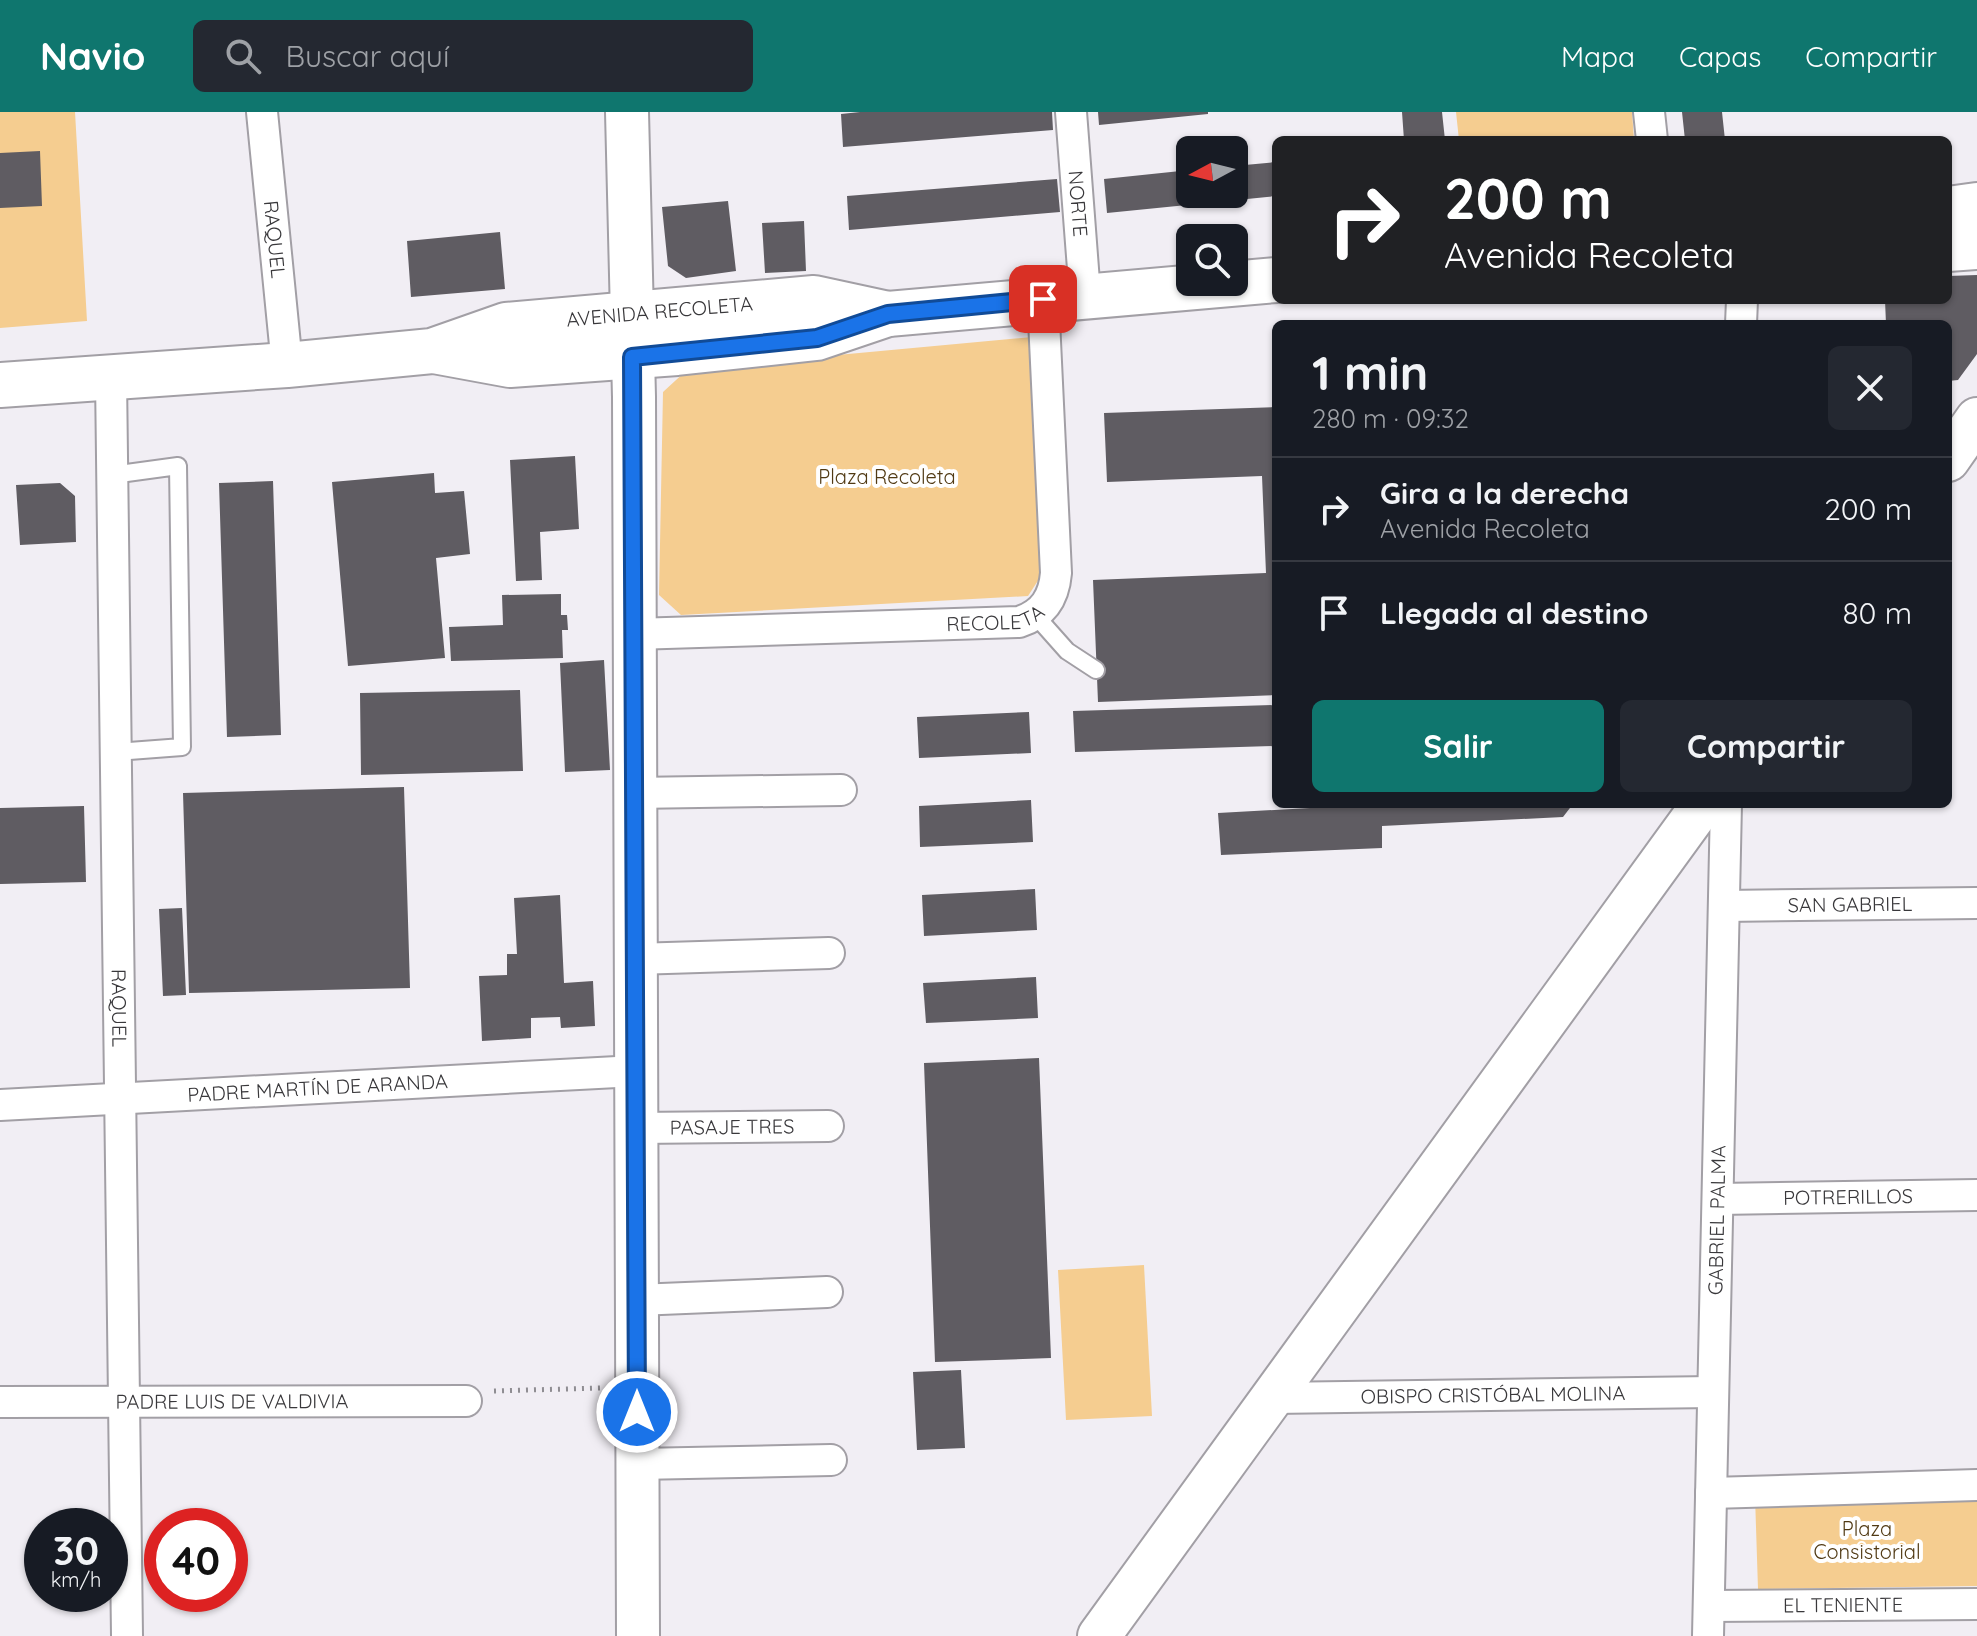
<!DOCTYPE html>
<html lang="es">
<head>
<meta charset="utf-8">
<style>
	body { margin:0; font-family:Quicksand,sans-serif; background:#242831; color:#f1f3f6; height:100vh; display:flex; flex-direction:column; font-size:30px; white-space:nowrap }
	* { box-sizing:border-box; margin:0 }
	p { font-size:26px; color:#9ea1a6 }
	.icon { flex:none; width:44px; height:44px; fill:none; stroke:currentColor; stroke-width:2; stroke-linecap:round; stroke-linejoin:round }
	.map { position:relative; flex:1; overflow:hidden }
	.details { position:absolute; left:1272px; top:208px; width:680px; height:488px; display:flex; flex-direction:column; background:#171b24; border-radius:12px; box-shadow:0 2px 6px #0004 }
	.details>* { flex:none }
	.hud { position:absolute; left:1272px; top:24px; width:680px; height:168px; border-radius:12px; box-shadow:0 2px 6px #0004; background:#202124; color:#fff; overflow:hidden }
	.needle { width:52px; rotate:263deg }
	.tools { position:absolute; left:1176px; top:24px; display:grid; gap:16px }
	.tools a { display:grid; place-items:center; width:72px; height:72px; border-radius:12px; background:#171b24; box-shadow:0 2px 6px #0004; font-size:40px }
	.speed { position:absolute; left:24px; top:1396px; display:flex; gap:16px; font-size:40px; font-weight:700; text-align:center }
	.speed>* { display:grid; place-content:center; width:104px; height:104px; border-radius:50%; background:#171b24; box-shadow:0 2px 6px #0004; line-height:1 }
	.speed small { font-size:20px; font-weight:400 }
	.speed .limit { border:12px solid #d22; background:#fff; color:#111 }
	.pin { position:absolute; display:grid; place-items:center; width:68px; height:68px; color:#fff; margin:-34px; border-radius:16px; box-shadow:0 4px 12px #0006 }
	.me { position:absolute; width:88px; margin:-44px; rotate:0deg; stroke-linejoin:round; filter:drop-shadow(0 0 6px #0008) }
	.turn { display:flex; align-items:center; gap:28px; height:168px; padding:0 40px; font-size:36px }
	.turn .icon { width:104px; height:104px; stroke-width:2.5 }
	.turn b { display:block; font-size:56px; line-height:68px }
	.round { display:grid; place-items:center; flex:none; width:84px; height:84px; border-radius:12px; background:#242831 }
	.overview { display:flex; align-items:center; justify-content:space-between; height:136px; padding:0 40px }
	h1 { font-size:48px; font-weight:800; line-height:60px }
	.primary-button { display:flex; gap:16px; margin-top:auto; padding:16px 40px }
	.primary-button a { flex:1; height:92px; border-radius:12px; background:#0f766e; color:#fff; font-size:32px; font-weight:800; line-height:92px; text-align:center }
	.primary-button a+a { background:#242831; color:#f1f3f6 }
	ul { padding:0; list-style:none }
	li { display:flex; align-items:center; gap:24px; height:104px; padding:0 40px; border-top:2px solid #363941 }
	li div { flex:1 }
	li b { display:block; font-size:30px }
	li em { font-style:normal }
	header { display:flex; align-items:center; gap:48px; box-sizing:border-box; height:112px; padding:0 40px; background:#0f766e; color:#fff }
	header strong { font-size:38px }
	nav { display:flex; gap:44px; margin-inline-start:auto; font-size:28px }
	.search { width:560px; height:72px; background:#242831; display:flex; align-items:center; gap:20px; box-sizing:border-box; padding:0 28px; border-radius:12px; color:#9ea1a6; font-size:30px }
	.map>svg:first-child { display:block }
	.green { fill:#f5cd90 }
	.building { fill:#5f5c62 }
	.lines { fill:none; stroke-linecap:round; stroke-linejoin:round }
	.lane-casing { stroke:#a29fa5; stroke-width:20 }
	.street-casing { stroke:#a29fa5; stroke-width:34 }
	.secondary-casing { stroke:#a29fa5; stroke-width:46 }
	.primary-casing { stroke:#a29fa5; stroke-width:48 }
	.path { stroke:#8f8d92; stroke-width:5; stroke-dasharray:2 6; stroke-linecap:butt }
	.lane { stroke:#fff; stroke-width:16 }
	.street { stroke:#fff; stroke-width:30 }
	.secondary { stroke:#fff; stroke-width:42 }
	.primary { stroke:#fff; stroke-width:44 }
	.route-casing { stroke:#114b97; stroke-width:20 }
	.route { stroke:#1a73e8; stroke-width:14 }
	.labels { text-anchor:middle; stroke-width:8; stroke-linejoin:round; paint-order:stroke }
	.street-label { font-size:20px; fill:#39383b; stroke:#fff }
	.park-label { font-size:20px; fill:#513a14; stroke:#fff }
</style>
</head>
<body>
<header>
<strong>Navio</strong>
<div class="search"><svg class="icon" aria-label="search" viewBox="0 0 24 24"><circle cx="10" cy="10" r="6"/><path d="M15 15l6 6"/></svg>Buscar aquí</div>
<nav><a>Mapa</a><a>Capas</a><a>Compartir</a></nav>
</header>
<div class="map">
<svg width="1977" height="1524" viewBox="0 0 1977 1524">
	<rect width="100%" height="100%" fill="#f1eef4"/>
	<path class="green" d="M0,0H75L87,209L0,216Z
		M1456,0H1632L1634,28H1459Z
		M1032,225L1041,464L1028,484L681,503L659,483L663,280L688,257Z
		M1144,1153L1152,1304L1066,1308L1058,1158Z
		M1977,1380V1474L1758,1477L1755,1384Z"/>
	<path class="building" d="M860,0H1052L1053,18L843,35L841,2Z
		M1098,0H1208V2L1099,13Z
		M1402,0H1442L1445,28H1404Z
		M1682,0H1722L1725,28H1685Z
		M40,39L42,94L0,96V41Z
		M1276,50V84L1107,101L1104,67L1190,58V82H1234V54Z
		M1057,67L1060,100L849,118L847,84Z
		M728,89L736,159L686,166L668,154L662,95Z
		M804,109L806,159L765,161L762,111Z
		M500,120L505,177L411,185L407,129Z
		M1977,163V242L1958,268L1948,269V212H1886L1885,188H1948V164Z
		M1276,295V583L1098,590L1093,468L1266,461L1262,364L1107,370L1104,301Z
		M575,344L579,417L540,420L542,468L516,469L510,348Z
		M434,361L435,381L464,379L470,442L436,446L445,546L348,554L332,370Z
		M273,369L281,623L227,625L219,371Z
		M60,371L75,384L76,430L20,433L16,373Z
		M561,482V503H567L568,518H562L563,546L451,549L449,515L503,513L502,483Z
		M604,548L610,658L565,660L560,551Z
		M520,578L523,659L361,663L360,581Z
		M1276,593V634L1075,640L1073,599Z
		M1029,600L1031,641L919,646L917,605Z
		M404,675L410,876L189,881L183,681Z
		M1031,688L1033,730L920,735L919,694Z
		M1381,692H1573L1563,705L1382,714V736L1221,743L1218,701Z
		M84,694L86,770L0,772V696Z
		M1035,777L1037,818L924,824L922,783Z
		M560,783L564,871L593,869L595,914L561,916L560,905L531,906V926L482,929L479,864L507,863V842H517L514,786Z
		M182,796L186,883L163,884L159,797Z
		M1036,865L1038,906L926,911L923,871Z
		M1039,946L1051,1246L935,1250L924,951Z
		M961,1258L965,1336L917,1338L913,1260Z"/>
	<g class="lines">
		<g class="lane-casing">
			<path id="lane" d="M112,363L178,354L182,635L116,640
				M1035,503L1067,539L1096,558"/>
		</g>
		<g class="street-casing">
			<g id="street">
				<path id="s1" d="M262,0L287,253"/>
				<path id="s2" d="M1071,0L1085,183"/>
				<path d="M1649,0L1652,28"/>
				<path d="M1741,212L1742,188"/>
				<path id="s3" d="M111,266L127,1524"/>
				<path id="s4" d="M634,522L1019,510C1044,502 1054,485 1056,461L1043,187"/>
				<path d="M634,681L841,678"/>
				<path id="s5" d="M1724,794L1977,791"/>
				<path d="M635,847L829,841"/>
				<path id="s6" d="M0,993L636,959"/>
				<path id="s7" d="M636,1016L828,1014"/>
				<path id="s8" d="M1718,1087L1977,1083"/>
				<path d="M637,1188L827,1180"/>
				<path id="s9" d="M1273,1286L1713,1280"/>
				<path id="s10" d="M0,1290L466,1289"/>
				<path d="M638,1352L831,1348"/>
				<path d="M1711,1381L1977,1373"/>
				<path id="s11" d="M1709,1494L1977,1492"/>
				<path id="s12" d="M1708,1524L1726,692"/>
			</g>
		</g>
		<g class="secondary-casing">
			<path id="secondary" d="M627,0L634,285L638,1524
				M1948,348L1977,307
				M1099,1524L1703,692"/>
		</g>
		<g class="primary-casing">
			<g id="primary">
				<path d="M1948,97L1977,93"/>
				<path d="M1948,137L1977,135"/>
				<path d="M434,239L510,253L677,241L817,226L888,202L1276,168"/>
				<path id="s13" d="M0,273L287,253L432,239L506,213L814,186L888,202"/>
			</g>
		</g>
		<path class="path" d="M494,1279L600,1276"/>
		<use href="#lane" class="lane"/>
		<use href="#street" class="street"/>
		<use href="#secondary" class="secondary"/>
		<use href="#primary" class="primary"/>
	</g>
	<g class="lines">
		<g class="route-casing">
			<path id="route" d="M637,1300L632,245L817,226L888,202L1043,187"/>
		</g>
		<use href="#route" class="route"/>
	</g>
	<g class="labels">
		<g class="street-label">
			<text dy="7" stroke="none"><textPath href="#s2" startOffset="92">NORTE</textPath></text>
			<text dy="7" stroke="none"><textPath href="#s1" startOffset="128">RAQUEL</textPath></text>
			<text dy="7" stroke="none"><textPath href="#s13" startOffset="666">AVENIDA RECOLETA</textPath></text>
			<text dy="7" stroke="none"><textPath href="#s4" startOffset="362">RECOLETA</textPath></text>
			<text dy="7" stroke="none"><textPath href="#s5" startOffset="126">SAN GABRIEL</textPath></text>
			<text dy="7" stroke="none"><textPath href="#s3" startOffset="630">RAQUEL</textPath></text>
			<text dy="7" stroke="none"><textPath href="#s6" startOffset="318">PADRE MARTÍN DE ARANDA</textPath></text>
			<text dy="7" stroke="none"><textPath href="#s7" startOffset="96">PASAJE TRES</textPath></text>
			<text dy="7" stroke="none"><textPath href="#s8" startOffset="130">POTRERILLOS</textPath></text>
			<text dy="7" stroke="none"><textPath href="#s12" startOffset="416">GABRIEL PALMA</textPath></text>
			<text dy="7" stroke="none"><textPath href="#s9" startOffset="220">OBISPO CRISTÓBAL MOLINA</textPath></text>
			<text dy="7" stroke="none"><textPath href="#s10" startOffset="232">PADRE LUIS DE VALDIVIA</textPath></text>
			<text dy="7" stroke="none"><textPath href="#s11" startOffset="134">EL TENIENTE</textPath></text>
		</g>
		<g class="park-label">
			<text x="887" y="372">Plaza Recoleta</text>
			<text x="1867" y="1424">Plaza<tspan x="1867" dy="23">Consistorial</tspan></text>
		</g>
	</g>
</svg>
<div class="tools">
<a><svg class="needle" viewBox="-14 -14 28 28"><path d="M0-13l5 13h-10z" fill="#e53935"/><path d="M0 13l5-13h-10z" fill="#9ea1a6"/></svg></a>
<a><svg class="icon" aria-label="search" viewBox="0 0 24 24"><circle cx="10" cy="10" r="6"/><path d="M15 15l6 6"/></svg></a>
</div>
<div class="speed"><div>30<small>km/h</small></div><div class="limit">40</div></div>
<div class="pin" style="left:1043px;top:187px;background:#d93025"><svg class="icon" aria-label="arrive" viewBox="0 0 24 24"><path d="M6 21V4h12l-3 4 3 4H6"/></svg></div>
<svg class="me" style="left:637px;top:1300px" viewBox="-20 -20 40 40"><circle r="17" fill="#1a73e8" stroke="#fff" stroke-width="3"/><path d="M0-11L8 9 0 5-8 9z" fill="#fff"/></svg>
<div class="hud">
<div class="turn"><svg class="icon" aria-label="right" viewBox="0 0 24 24"><path d="M7 20v-9h11M14 6l5 5-5 5"/></svg><div><b>200 m</b>Avenida Recoleta</div></div>
</div>
<section class="details">
<div class="overview"><div><h1>1 min</h1><p>280 m · 09:32</p></div><a class="round"><svg class="icon" aria-label="close" viewBox="0 0 24 24"><path d="M6 6l12 12M18 6L6 18"/></svg></a></div>
<ul>
<li><svg class="icon" aria-label="right" viewBox="0 0 24 24"><path d="M7 20v-9h11M14 6l5 5-5 5"/></svg><div><b>Gira a la derecha</b><p>Avenida Recoleta</p></div><em>200 m</em></li>
<li><svg class="icon" aria-label="arrive" viewBox="0 0 24 24"><path d="M6 21V4h12l-3 4 3 4H6"/></svg><div><b>Llegada al destino</b></div><em>80 m</em></li>
</ul>
<div class="primary-button"><a>Salir</a><a>Compartir</a></div>
</section>
</div>
</body>
</html>
